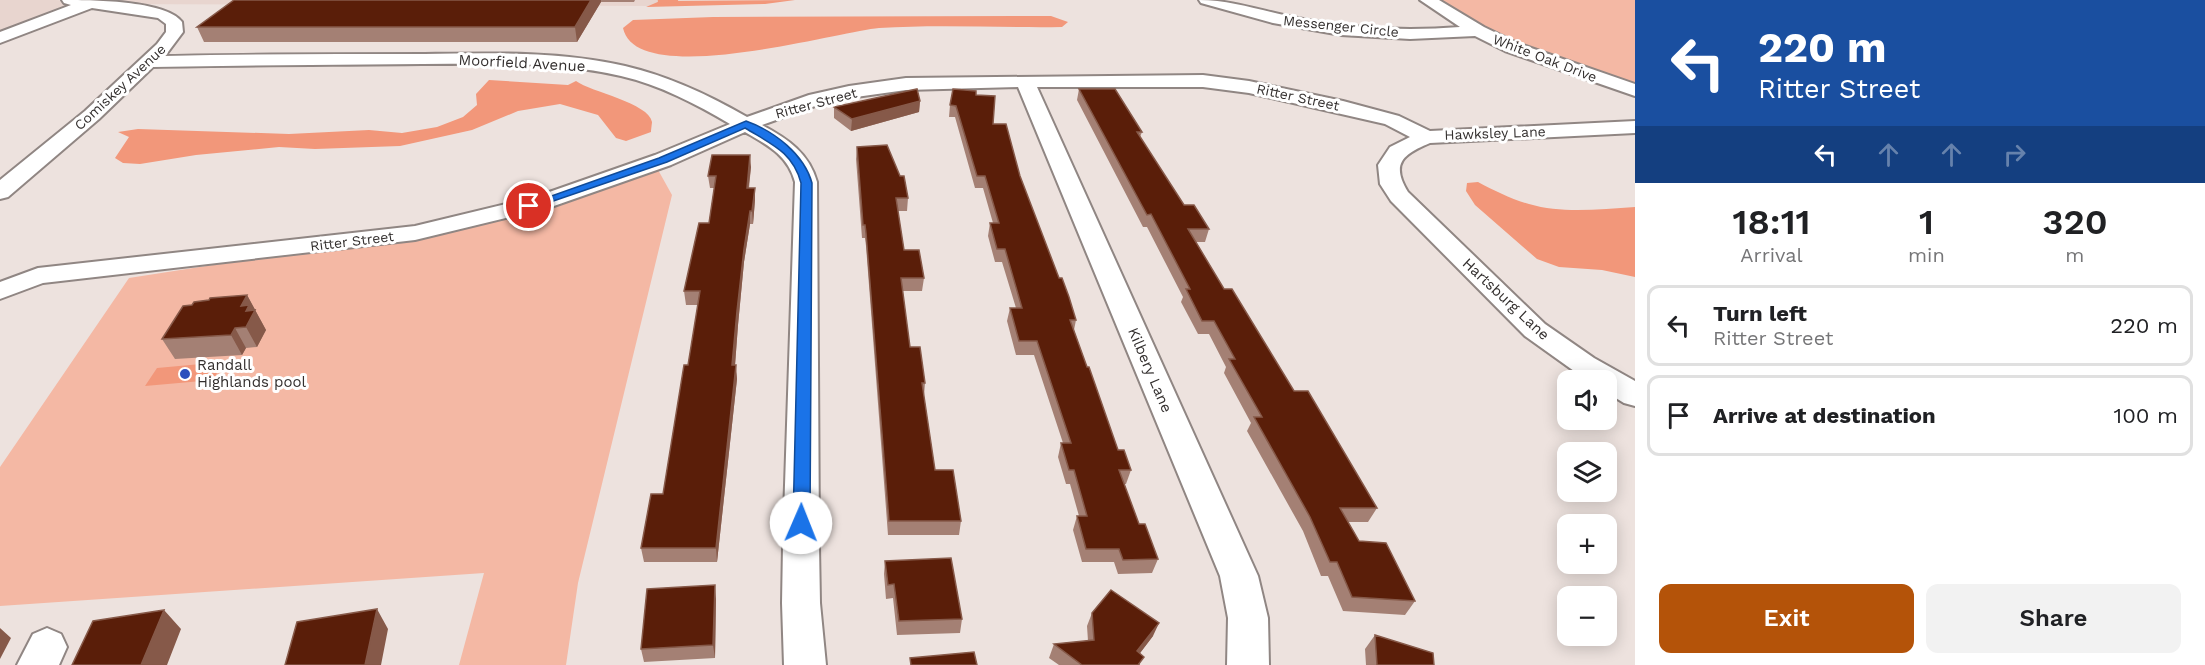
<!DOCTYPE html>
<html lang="en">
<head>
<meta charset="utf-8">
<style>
	body { margin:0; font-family:"Work Sans",sans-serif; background:#f2f2f2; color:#202124; height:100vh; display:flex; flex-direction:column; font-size:22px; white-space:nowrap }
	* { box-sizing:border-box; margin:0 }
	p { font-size:20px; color:#757577 }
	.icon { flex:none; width:33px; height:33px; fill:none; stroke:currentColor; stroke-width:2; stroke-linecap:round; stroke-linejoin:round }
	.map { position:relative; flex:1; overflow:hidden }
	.panel { display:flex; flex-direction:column; background:#fff; width:570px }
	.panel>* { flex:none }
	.hud { background:#1a4fa0; color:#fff; overflow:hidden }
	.controls { position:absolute; left:1557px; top:370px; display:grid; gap:12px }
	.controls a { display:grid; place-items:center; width:60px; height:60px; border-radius:12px; background:#fff; box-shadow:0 3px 15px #0003; font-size:30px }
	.pin { position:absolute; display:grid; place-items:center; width:51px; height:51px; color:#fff; margin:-26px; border:3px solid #fff; border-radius:50%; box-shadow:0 2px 6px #0007 }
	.me { position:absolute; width:66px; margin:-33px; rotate:1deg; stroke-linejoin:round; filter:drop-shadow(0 0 4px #0008) }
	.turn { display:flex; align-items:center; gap:21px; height:126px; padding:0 24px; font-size:27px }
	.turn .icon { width:78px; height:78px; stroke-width:2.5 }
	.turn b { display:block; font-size:42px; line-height:51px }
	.lanes { display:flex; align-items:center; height:57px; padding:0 24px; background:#0003; justify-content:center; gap:30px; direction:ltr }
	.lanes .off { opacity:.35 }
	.eta { display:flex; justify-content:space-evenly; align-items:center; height:102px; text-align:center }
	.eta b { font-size:36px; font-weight:600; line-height:42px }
	.primary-button { display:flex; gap:12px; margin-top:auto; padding:12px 24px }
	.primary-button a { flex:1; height:69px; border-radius:12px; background:#b45309; color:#fff; font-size:24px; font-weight:600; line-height:69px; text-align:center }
	.primary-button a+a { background:#f2f2f2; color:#202124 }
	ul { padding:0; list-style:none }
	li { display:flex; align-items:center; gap:18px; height:81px; margin:0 12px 9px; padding:0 12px; border:3px solid #e0e0e0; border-radius:12px }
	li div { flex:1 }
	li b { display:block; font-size:22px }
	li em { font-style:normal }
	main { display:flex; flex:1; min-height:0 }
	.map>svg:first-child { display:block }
	.built { fill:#e8d5cf }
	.green { fill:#f4b8a4 }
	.water { fill:#f2977a }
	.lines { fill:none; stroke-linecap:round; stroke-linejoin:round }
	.stream { stroke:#f2977a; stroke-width:4.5 }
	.minor-casing { stroke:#908683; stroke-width:4 }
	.minor { fill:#fff; fill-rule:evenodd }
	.wall { fill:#a48074 }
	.shaded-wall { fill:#865949 }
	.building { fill:#5a1e09; stroke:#865949; stroke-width:1.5 }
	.route { fill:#1a73e8; stroke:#114b97; stroke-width:1.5 }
	.poi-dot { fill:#2b4ebd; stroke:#fff; stroke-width:2 }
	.labels { text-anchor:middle; stroke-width:6; stroke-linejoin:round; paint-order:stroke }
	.far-street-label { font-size:14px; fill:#332f2e; stroke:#fff }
	.street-label { font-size:15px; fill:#332f2e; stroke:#fff }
	.poi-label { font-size:15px; fill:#332f2e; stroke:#fff; text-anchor:start }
</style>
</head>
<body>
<main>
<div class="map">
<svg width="1635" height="665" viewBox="0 0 1635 665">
	<rect width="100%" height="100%" fill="#ede2de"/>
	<path class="built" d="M0,0H56L87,3L0,37Z
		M86,0H659L657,6L93,4V1Z"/>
	<path class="green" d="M1434,0H1635V88L1534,54Z
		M657,168L672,195L578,583L566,665H459L484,573L0,606V467L129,278L258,258L339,249L518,214Z"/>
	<path class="water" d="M795,0L765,4L646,7L660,1Z
		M1051,16L1068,22L1062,27C1001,28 940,24 879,28C836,32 636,90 623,28L633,20L713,17Z
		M489,80L568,85L576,81C591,92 649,103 652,122C652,123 651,130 651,132L626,141L616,138L598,115L560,104L518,111L472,130L400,146L315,149L279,147L196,155L140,164L123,163L115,158L129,137L118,132L138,129L289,134L369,130L402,133L437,127L463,117L477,105L476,94Z
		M1478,182C1495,191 1511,199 1529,204C1563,214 1600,209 1635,207V277L1602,270L1559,267L1537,259L1475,205L1466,191L1467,183Z
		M223,362L213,380L145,386L157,368Z"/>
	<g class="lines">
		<path class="stream" d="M660,1L676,0"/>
		<g class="minor-casing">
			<path id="minor" d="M62,0C89,0 166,0 182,22L183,32L165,56C251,54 338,54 425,54C491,53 560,51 625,66C668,76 709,95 747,117L809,95L849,86L906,78L1203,75L1249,81L1343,101L1399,116L1430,131L1635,121V133L1430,143C1404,154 1390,163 1408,192L1545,324L1594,358L1635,381V406L1624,403L1606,392V381H1588L1525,336L1391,201L1380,184L1378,165L1390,147L1410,137L1385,124L1249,93L1203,87H1037L1258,576L1268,618L1269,665H1227L1228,618L1220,576L1018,87L906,90L849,98L815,106L762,125C788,139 809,153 817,182L819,546L820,603L826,665H784L782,603L783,546L795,182C788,155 767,145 745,132L671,165L551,207L415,240L43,283L0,299V282L38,268L415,226L535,197L655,155L730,124C696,104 660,85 621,76C556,61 488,64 422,64C332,65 243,65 153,67L99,119L8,197L0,199V180L85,111L157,44L166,32V24L158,18L92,8L0,43V32L71,5L64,3Z
				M1199,0C1234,0 1268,13 1303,19C1355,29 1408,31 1460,27L1420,0H1439L1484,27L1517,43L1635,84V96L1505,51L1475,36L1410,39L1341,35L1273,23L1201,3Z
				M47,628L61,634L67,647L59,665H17L33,634Z"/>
		</g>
		<use href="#minor" class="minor"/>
	</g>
	<path class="wall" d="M234,0H635L634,2H601L577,42H204L197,27Z
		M1079,89L1142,132L1140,137L1184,205L1209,229L1205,242H1196L1224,289L1294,391L1377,508L1368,522H1348L1359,541L1415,601L1405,615L1343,611L1328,576H1321L1303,531L1247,431L1251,423L1224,373L1226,367L1209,334H1198L1181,302L1183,297L1147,227H1143L1077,100Z
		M976,95L1020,176L1059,278L1076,320L1074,330L1087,367L1118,450L1131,470L1126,484H1124L1139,524L1158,559L1152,573L1118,574L1114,562H1082L1073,530L1077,516H1079L1070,484H1066L1058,457L1061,443H1063L1034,355H1016L1007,321L1010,308H1016L1002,262H995L988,236L990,223H993L983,188H975L955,117H949L950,105Z
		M920,101L919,112L851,131L834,118V107Z
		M857,147L908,198L907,211H898L904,250L924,278L922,291H902L910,347L925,383L924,396L935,470L961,521L959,535H888L866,246L865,238H862L856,159Z
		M751,167L749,188H755V200L753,224H750L744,262L738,325L735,365L737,379L717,562H644L641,548L663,494L688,365L698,305H686L684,291L709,223L714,188H710L708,176Z
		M247,295L266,330L257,347L246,348L242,355L175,359L162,339L192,305L209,300Z
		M885,561L962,619L960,633L897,635L893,598L886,599L884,574Z
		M716,599L715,658L644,662L641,649Z
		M1092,613L1153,636L1140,653V665H1059L1049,658L1054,644L1088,641L1087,626Z
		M1375,635L1434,665H1366L1365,649Z"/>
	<path class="shaded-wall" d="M591,0H601V2L577,42L575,27Z
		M920,101L919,112L851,131L852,119Z
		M750,155L751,167L747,200V188Z
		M755,188V200L753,224L752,211Z
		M750,211V224L744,262L738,325L734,379L732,365L737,311L744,249Z
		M247,295L266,330L257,347L246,327L241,306Z
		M235,328L246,348L242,355L231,335Z
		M736,365L737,379L717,562L716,548Z
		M715,585L716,599L715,658L713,645Z
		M377,609L388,629L381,665H365Z
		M164,610L181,629L167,665H141Z
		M1159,623L1153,636L1131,665L1137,651Z
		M0,628L11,638L0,659Z"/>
	<path class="building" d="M234,0H591L575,27H197Z
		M917,89L920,101L852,119L834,107Z
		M953,89L976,91V95L995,96L993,124H1006L1020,176L1059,278H1062L1069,297L1076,320H1070L1087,367H1089L1118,450H1124L1131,470H1119L1139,524H1145L1158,559L1123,560L1119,549H1086L1077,516H1087L1074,470H1069L1061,443H1071L1037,341H1019L1010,308H1022L1005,249H997L990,223H999L985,176H977L956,106L950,105Z
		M1079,89H1115L1142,132H1137L1184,205H1194L1209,229H1188L1224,289H1232L1294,391H1308L1377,508H1340L1359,541L1386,543L1415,601L1352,597L1337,562H1330L1310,517L1254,417H1262L1229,359H1235L1214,321H1202L1186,289H1190L1151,214L1147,215Z
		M887,145L900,176H904L908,198H896L904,250H919L924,278H901L910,347H920L925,383H922L935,470H953L961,521H889L866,233L865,225H863L857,147Z
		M712,155H750L747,188H755L752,211H750L744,249L737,311L732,365H736L716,548H641L651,494H663L684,365H688L700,291H684L699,223H709L716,176H708Z
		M247,295L241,306L249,305L246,311L255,310L246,327L235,328L231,335L162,339L183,306L192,305L194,302L209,300L210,298Z
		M951,558L962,619L899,621L894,584L888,585L885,561Z
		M715,585L713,645L641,649L647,589Z
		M1111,590L1159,623L1137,651L1144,657L1138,665H1082L1054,644L1094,640L1092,613Z
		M377,609L365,665H285L297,622Z
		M164,610L141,665H72L93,621Z
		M1375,635L1433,653L1434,665H1377Z
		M974,652L977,665H911L910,658Z"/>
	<path class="route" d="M746,121C774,131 804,154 812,183L810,523L808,528L801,530L795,528L793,523L801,183C793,152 771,144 745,128L667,162L533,208H525L523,206L659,158Z"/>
	<circle class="poi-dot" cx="185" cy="374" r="6"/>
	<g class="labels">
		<g class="far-street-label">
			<text transform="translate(1341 26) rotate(6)" y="5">Messenger Circle</text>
			<text transform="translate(1545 58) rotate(21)" y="5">White Oak Drive</text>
			<text transform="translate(120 87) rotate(-43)" y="5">Comiskey Avenue</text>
			<text transform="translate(1298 97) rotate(12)" y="5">Ritter Street</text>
			<text transform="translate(816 103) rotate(-15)" y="5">Ritter Street</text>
			<text transform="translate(1495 133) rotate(-2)" y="5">Hawksley Lane</text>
			<text transform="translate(352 241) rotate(-7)" y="5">Ritter Street</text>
		</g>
		<g class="street-label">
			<text transform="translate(522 63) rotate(3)" y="5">Moorfield Avenue</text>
			<text transform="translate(1506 299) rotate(43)" y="5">Hartsburg Lane</text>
			<text transform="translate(1150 370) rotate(67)" y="5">Kilbery Lane</text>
		</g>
		<g class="poi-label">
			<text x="197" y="370">Randall<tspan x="197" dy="17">Highlands pool</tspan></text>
		</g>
	</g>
</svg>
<div class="controls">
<a><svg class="icon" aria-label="sound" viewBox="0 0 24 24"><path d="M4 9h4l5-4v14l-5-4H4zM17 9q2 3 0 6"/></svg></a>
<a><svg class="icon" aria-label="layers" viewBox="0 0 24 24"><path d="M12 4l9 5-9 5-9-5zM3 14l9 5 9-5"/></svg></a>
<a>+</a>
<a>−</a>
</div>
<div class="pin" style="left:529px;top:206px;background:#d93025"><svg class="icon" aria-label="arrive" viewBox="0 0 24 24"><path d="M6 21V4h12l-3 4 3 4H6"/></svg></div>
<svg class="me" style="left:801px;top:523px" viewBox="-20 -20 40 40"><circle r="19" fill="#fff"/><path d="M0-13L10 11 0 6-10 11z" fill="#1a73e8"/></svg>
</div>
<section class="panel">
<div class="hud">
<div class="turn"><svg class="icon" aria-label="left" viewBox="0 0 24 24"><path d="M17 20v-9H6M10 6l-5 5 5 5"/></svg><div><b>220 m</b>Ritter Street</div></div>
<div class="lanes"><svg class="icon" aria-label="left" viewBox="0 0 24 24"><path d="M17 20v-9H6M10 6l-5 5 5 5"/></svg><svg class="icon off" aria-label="ahead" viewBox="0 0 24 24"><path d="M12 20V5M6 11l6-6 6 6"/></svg><svg class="icon off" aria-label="ahead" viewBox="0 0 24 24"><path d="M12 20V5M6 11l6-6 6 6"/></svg><svg class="icon off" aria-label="right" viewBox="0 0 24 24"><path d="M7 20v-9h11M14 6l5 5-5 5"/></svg></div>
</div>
<div class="eta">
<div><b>18:11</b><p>Arrival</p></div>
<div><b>1</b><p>min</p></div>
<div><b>320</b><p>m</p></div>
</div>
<ul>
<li><svg class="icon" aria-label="left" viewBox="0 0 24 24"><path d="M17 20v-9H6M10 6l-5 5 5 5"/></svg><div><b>Turn left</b><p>Ritter Street</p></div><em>220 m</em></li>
<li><svg class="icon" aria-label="arrive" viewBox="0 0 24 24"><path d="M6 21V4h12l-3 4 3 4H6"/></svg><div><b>Arrive at destination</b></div><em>100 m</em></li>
</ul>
<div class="primary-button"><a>Exit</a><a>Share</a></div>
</section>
</main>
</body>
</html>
